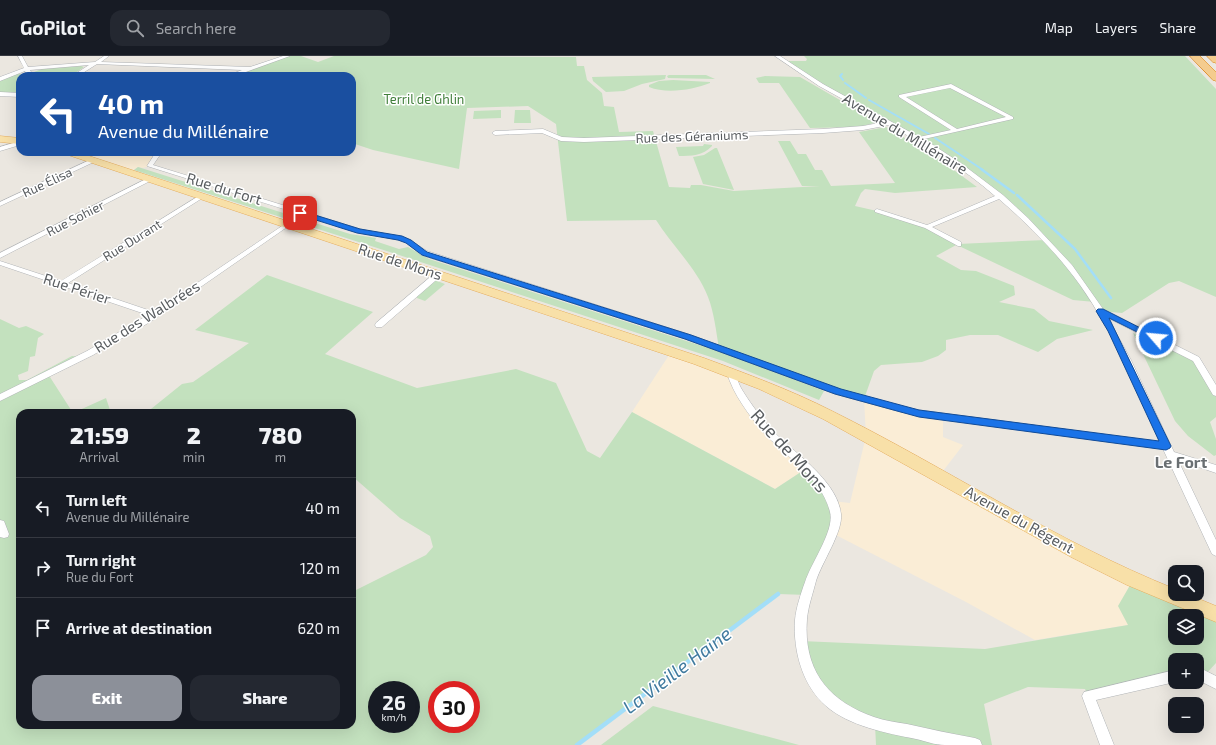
<!DOCTYPE html>
<html lang="en">
<head>
<meta charset="utf-8">
<style>
	body { margin:0; font-family:"Exo 2",sans-serif; background:#242831; color:#f1f3f6; height:100vh; display:flex; flex-direction:column; font-size:15px; white-space:nowrap }
	* { box-sizing:border-box; margin:0 }
	p { font-size:13px; color:#9ea1a6 }
	.icon { flex:none; width:22px; height:22px; fill:none; stroke:currentColor; stroke-width:2; stroke-linecap:round; stroke-linejoin:round }
	.map { position:relative; flex:1; overflow:hidden }
	.details { position:absolute; left:16px; top:353px; width:340px; height:320px; display:flex; flex-direction:column; background:#171b24; border-radius:12px; box-shadow:0 4px 16px #0002 }
	.details>* { flex:none }
	.banner { position:absolute; left:16px; top:16px; width:340px; height:84px; border-radius:12px; box-shadow:0 4px 16px #0002; background:#1a4fa0; color:#fff; overflow:hidden }
	.controls { position:absolute; left:1168px; top:509px; display:grid; gap:8px }
	.controls a { display:grid; place-items:center; width:36px; height:36px; border-radius:8px; background:#171b24; box-shadow:0 4px 16px #0002; font-size:20px }
	.speed { position:absolute; left:368px; top:625px; display:flex; gap:8px; font-size:20px; font-weight:700; text-align:center }
	.speed>* { display:grid; place-content:center; width:52px; height:52px; border-radius:50%; background:#171b24; box-shadow:0 4px 16px #0002; line-height:1 }
	.speed small { font-size:10px; font-weight:400 }
	.speed .limit { border:6px solid #d22; background:#fff; color:#111 }
	.pin { position:absolute; display:grid; place-items:center; width:34px; height:34px; color:#fff; margin:-17px; border-radius:8px; box-shadow:0 2px 6px #0006 }
	.me { position:absolute; width:44px; margin:-22px; rotate:297deg; stroke-linejoin:round; filter:drop-shadow(0 0 3px #0008) }
	.turn { display:flex; align-items:center; gap:14px; height:84px; padding:0 16px; font-size:18px }
	.turn .icon { width:52px; height:52px; stroke-width:2.5 }
	.turn b { display:block; font-size:28px; line-height:34px }
	.eta { display:flex; justify-content:space-evenly; align-items:center; height:68px; text-align:center }
	.eta b { font-size:24px; font-weight:800; line-height:28px }
	.primary-button { display:flex; gap:8px; margin-top:auto; padding:8px 16px }
	.primary-button a { flex:1; height:46px; border-radius:12px; background:#8c9099; color:#fff; font-size:16px; font-weight:800; line-height:46px; text-align:center }
	.primary-button a+a { background:#242831; color:#f1f3f6 }
	ul { padding:0; list-style:none }
	li { display:flex; align-items:center; gap:12px; height:60px; padding:0 16px; border-top:1px solid #363941 }
	li div { flex:1 }
	li b { display:block; font-size:15px }
	li em { font-style:normal }
	header { display:flex; align-items:center; gap:24px; box-sizing:border-box; height:56px; padding:0 20px; background:#171b24; border-bottom:1px solid #363941 }
	header strong { font-size:19px }
	nav { display:flex; gap:22px; margin-inline-start:auto; font-size:14px }
	.search { width:280px; height:36px; background:#242831; display:flex; align-items:center; gap:10px; box-sizing:border-box; padding:0 14px; border-radius:12px; color:#9ea1a6; font-size:15px }
	.map>svg:first-child { display:block }
	.commercial { fill:#faedd6 }
	.green { fill:#c3e1be; fill-rule:evenodd }
	.lines { fill:none; stroke-linecap:round; stroke-linejoin:round }
	.stream-far2 { stroke:#a3def8; stroke-width:2 }
	.stream-far1 { stroke:#a3def8; stroke-width:2.5 }
	.stream { stroke:#a3def8; stroke-width:4.5 }
	.minor-casing { stroke:#b1b4b7; stroke-width:1 }
	.primary-casing { stroke:#e5ad5f; stroke-width:1 }
	.motorway-casing { stroke:#da8011; stroke-width:1 }
	.minor { fill:#fff; fill-rule:evenodd }
	.primary { fill:#f8e0a8; fill-rule:evenodd }
	.motorway { fill:#f4cc8e; fill-rule:evenodd }
	.route { fill:#1a73e8; stroke:#114b97 }
	.labels { text-anchor:middle; stroke-width:3; stroke-linejoin:round; paint-order:stroke }
	.far-park-label { font-size:13px; fill:#407e3a; stroke:#fff }
	.far-street-label { font-size:13px; fill:#595d60; stroke:#fff }
	.street-label { font-size:15px; fill:#595d60; stroke:#fff }
	.neighbourhood-label { font-size:16px; font-weight:bold; fill:#6a6f72; stroke:#fff }
	.near-street-label { font-size:18px; fill:#595d60; stroke:#fff }
	.near-water-label { font-size:19px; font-style:italic; fill:#417b9f; stroke:#fff }
</style>
</head>
<body>
<header>
<strong>GoPilot</strong>
<div class="search"><svg class="icon" aria-label="search" viewBox="0 0 24 24"><circle cx="10" cy="10" r="6"/><path d="M15 15l6 6"/></svg>Search here</div>
<nav><a>Map</a><a>Layers</a><a>Share</a></nav>
</header>
<div class="map">
<svg width="1216" height="689" viewBox="0 0 1216 689">
	<rect width="100%" height="100%" fill="#ebe7e0"/>
	<path class="commercial" d="M68,96H159L150,110L143,112L138,111L134,114L135,115L119,112Z
		M671,296L731,317L766,373L807,412L775,433L632,356Z
		M864,343L943,361V381L963,389L940,419L1133,524L1128,569L1035,584L966,546L832,477V445L850,447L866,380Z"/>
	<path class="green" d="M288,0H301L318,6L334,0L576,1L577,10H584L587,24L602,37L604,50L614,51L619,76L653,75L669,131L690,132L691,129H701L734,135L820,130H802L778,85H790L798,98H806L815,114H822L831,130L895,127L859,76L886,71L932,98L977,131L895,137L865,133L861,137L855,150L877,155L927,171L958,188L1046,184L1026,163L959,109L784,5H806L807,3L804,0H1185L1216,33V241L1179,225L1169,227L1122,257L1100,255L1095,246L1073,244L959,190L958,188L936,200L961,214L976,215L1014,230L1015,239L999,246L1034,253L1049,265L1093,274L1057,283L1038,296L998,279H970L946,284V294L938,300L922,306L881,309L874,315L864,343L719,292C716,275 714,256 708,241C698,214 671,188 656,164L567,165L556,68L528,50L467,52L459,113L373,94L352,87V20H230Z
		M81,10L84,11L71,20H36L34,16L42,13Z
		M17,18H24L26,20H20V38L0,37V24Z
		M666,19L665,23L642,28L624,35L606,36L593,25L592,21Z
		M669,19H706L715,23L668,22L667,20Z
		M765,20L800,21L878,66L859,71L810,72L779,27H759L756,22Z
		M673,24L710,26V27C693,34 666,38 649,31V29L659,25Z
		M501,54V62L473,63L474,55Z
		M515,54H530L531,67H514Z
		M704,88L712,89V90C703,100 691,100 679,100L676,91L703,90Z
		M715,92H717L734,134L703,128L693,101L704,99Z
		M138,111L350,178L376,182L375,185L399,193L408,191L429,203L743,303L824,335L819,344L723,305L396,198L134,114Z
		M267,219L373,256L325,298L417,332L516,313L556,327L587,395L600,402L632,356L775,433L807,412L836,457L807,539L778,538L577,689H0V263L19,272L26,270L44,278L38,282L35,300L30,301L28,315L18,319L19,324H27L72,300L82,301L48,318L73,357L106,342L111,357H20V669H352V536L426,499L433,491L430,480L400,462L352,420V357H146L182,328L193,326L249,287L195,274ZM377,634H411V668H377ZM437,634H471V668H437Z
		M432,223L445,228L425,245L417,242V237Z
		M1133,277L1154,287L1161,299H1168L1166,291L1168,289L1196,303L1216,337V361L1210,366L1216,383V399L1214,400L1188,380L1175,365Z
		M1133,524L1216,558V607L1204,620L1197,619V604H1175V620L1088,640L1085,633L1028,631L984,648L992,689H876L875,668L818,631L801,585L985,593L1128,569L1118,550ZM1175,560H1197V582H1175Z
		M653,650L799,689H601Z"/>
	<g class="lines">
		<path class="stream-far2" d="M842,18L840,20L843,24
			M845,27L866,42
			M869,44L929,78
			M935,82L983,114"/>
		<path class="stream-far1" d="M981,113L1014,137
			M1017,139L1075,193L1111,242"/>
		<path class="stream" d="M577,689L778,538"/>
		<g class="minor-casing">
			<path id="minor" d="M18,0H22L28,11L95,6L104,0H109L101,6L250,11L283,0H290L235,20H227L242,14L97,8L78,20H72L89,9L30,14L33,20H27L25,15L0,25V21L24,12Z
				M775,0H780L823,28L919,81L951,74L899,41V39L951,28L1013,61V63L924,83L962,108L1003,139L1028,162L1072,209L1103,253L1199,301L1216,329V340L1213,339L1193,305L1108,262L1131,304L1174,396L1216,409V417L1178,404L1216,484V500L1212,498L1163,393L919,360L901,356L835,338L685,283L421,199L406,186L398,184L357,176L147,110L156,96H162L153,109L360,173L401,181L410,184L427,195L691,279L840,334L901,350L919,354L1160,386C1136,333 1114,277 1080,229C1057,197 1029,169 999,143L932,171L961,186V190H958L925,172L875,156V154L877,153L927,169L995,140C963,112 927,90 889,69L863,74L823,77L584,86L561,85L542,77L495,79L492,77L495,75L543,73L562,81L584,82L823,73L863,70L884,66L819,30ZM950,32L1006,61L957,73L906,41Z
				M0,36L20,37V41L0,40Z
				M20,85V89L0,95V91Z
				M94,102L96,103V105L0,150V146Z
				M150,121L153,123L152,124L0,202V197Z
				M202,138L204,139V141L68,227L154,256L285,168H289L290,169L150,266L93,299L0,345V338L87,295L148,259L0,209V205L61,225Z
				M435,217H441L442,219L382,271H376L375,269L376,267Z
				M731,314L734,315C737,320 738,327 741,332C748,344 760,360 769,371C791,395 837,423 841,458C843,476 822,506 816,525C813,537 808,551 807,563C803,614 828,645 874,661C885,665 896,666 907,668C930,673 952,678 975,682L980,684L982,689C970,689 957,689 945,689C935,689 925,685 916,683C886,677 849,670 826,650C802,629 793,594 795,564C796,552 801,537 805,526C811,507 835,474 830,456C822,422 785,400 763,376C749,359 733,338 727,317Z
				M0,464L4,465L9,478L8,481L4,482L0,481Z
				M1197,613L1204,614L1216,620V633L1202,626L1197,625Z
				M1175,614V626L1096,644L1114,689H1100L1082,640L1084,636Z"/>
		</g>
		<g class="primary-casing">
			<path id="primary" d="M0,80L20,82V88L0,86Z
				M63,96H77L704,302C747,318 791,334 832,355C947,412 1055,485 1175,533V538H1187L1216,550V566L1127,529L1071,501L823,363L759,333L694,308L65,98Z"/>
		</g>
		<g class="motorway-casing">
			<path id="motorway" d="M1190,0H1200L1216,16V25L1213,24Z
				M1207,0H1216V7L1213,6Z"/>
		</g>
		<use href="#minor" class="minor"/>
		<use href="#primary" class="primary"/>
		<use href="#motorway" class="motorway"/>
	</g>
	<path class="route" d="M297,155H302L360,173L402,180L411,184L427,196L691,279L841,333L919,354L1159,385L1108,275L1096,255L1098,253H1103L1160,282L1156,285L1153,284L1109,262L1171,390L1170,392L1166,394L919,361L835,338L685,283L422,199L406,187L398,184L357,177L297,158Z"/>
	<g class="labels">
		<g class="far-park-label">
			<text x="424" y="48">Terril de Ghlin</text>
		</g>
		<g class="far-street-label">
			<text transform="translate(692 80) rotate(-2)" y="5">Rue des Géraniums</text>
			<text transform="translate(47 126) rotate(-25)" y="5">Rue Élisa</text>
			<text transform="translate(75 162) rotate(-27)" y="5">Rue Sohier</text>
			<text transform="translate(132 184) rotate(-32)" y="5">Rue Durant</text>
		</g>
		<g class="street-label">
			<text transform="translate(905 78) rotate(31)" y="5">Avenue du Millénaire</text>
			<text transform="translate(224 133) rotate(17)" y="5">Rue du Fort</text>
			<text transform="translate(400 206) rotate(18)" y="5">Rue de Mons</text>
			<text transform="translate(77 233) rotate(18)" y="5">Rue Périer</text>
			<text transform="translate(147 261) rotate(-32)" y="5">Rue des Walbrées</text>
			<text transform="translate(1019 464) rotate(29)" y="5">Avenue du Régent</text>
		</g>
		<g class="neighbourhood-label">
			<text x="1181" y="412">Le Fort</text>
		</g>
		<g class="near-street-label">
			<text transform="translate(789 395) rotate(48)" y="6">Rue de Mons</text>
		</g>
		<g class="near-water-label">
			<text transform="translate(677 614) rotate(-37)" y="7">La Vieille Haine</text>
		</g>
	</g>
</svg>
<div class="controls">
<a><svg class="icon" aria-label="search" viewBox="0 0 24 24"><circle cx="10" cy="10" r="6"/><path d="M15 15l6 6"/></svg></a>
<a><svg class="icon" aria-label="layers" viewBox="0 0 24 24"><path d="M12 4l9 5-9 5-9-5zM3 14l9 5 9-5"/></svg></a>
<a>+</a>
<a>−</a>
</div>
<div class="speed"><div>26<small>km/h</small></div><div class="limit">30</div></div>
<div class="pin" style="left:300px;top:157px;background:#d93025"><svg class="icon" aria-label="arrive" viewBox="0 0 24 24"><path d="M6 21V4h12l-3 4 3 4H6"/></svg></div>
<svg class="me" style="left:1156px;top:282px" viewBox="-20 -20 40 40"><circle r="17" fill="#1a73e8" stroke="#fff" stroke-width="3"/><path d="M0-11L8 9 0 5-8 9z" fill="#fff"/></svg>
<div class="banner">
<div class="turn"><svg class="icon" aria-label="left" viewBox="0 0 24 24"><path d="M17 20v-9H6M10 6l-5 5 5 5"/></svg><div><b>40 m</b>Avenue du Millénaire</div></div>
</div>
<section class="details">
<div class="eta">
<div><b>21:59</b><p>Arrival</p></div>
<div><b>2</b><p>min</p></div>
<div><b>780</b><p>m</p></div>
</div>
<ul>
<li><svg class="icon" aria-label="left" viewBox="0 0 24 24"><path d="M17 20v-9H6M10 6l-5 5 5 5"/></svg><div><b>Turn left</b><p>Avenue du Millénaire</p></div><em>40 m</em></li>
<li><svg class="icon" aria-label="right" viewBox="0 0 24 24"><path d="M7 20v-9h11M14 6l5 5-5 5"/></svg><div><b>Turn right</b><p>Rue du Fort</p></div><em>120 m</em></li>
<li><svg class="icon" aria-label="arrive" viewBox="0 0 24 24"><path d="M6 21V4h12l-3 4 3 4H6"/></svg><div><b>Arrive at destination</b></div><em>620 m</em></li>
</ul>
<div class="primary-button"><a>Exit</a><a>Share</a></div>
</section>
</div>
</body>
</html>
